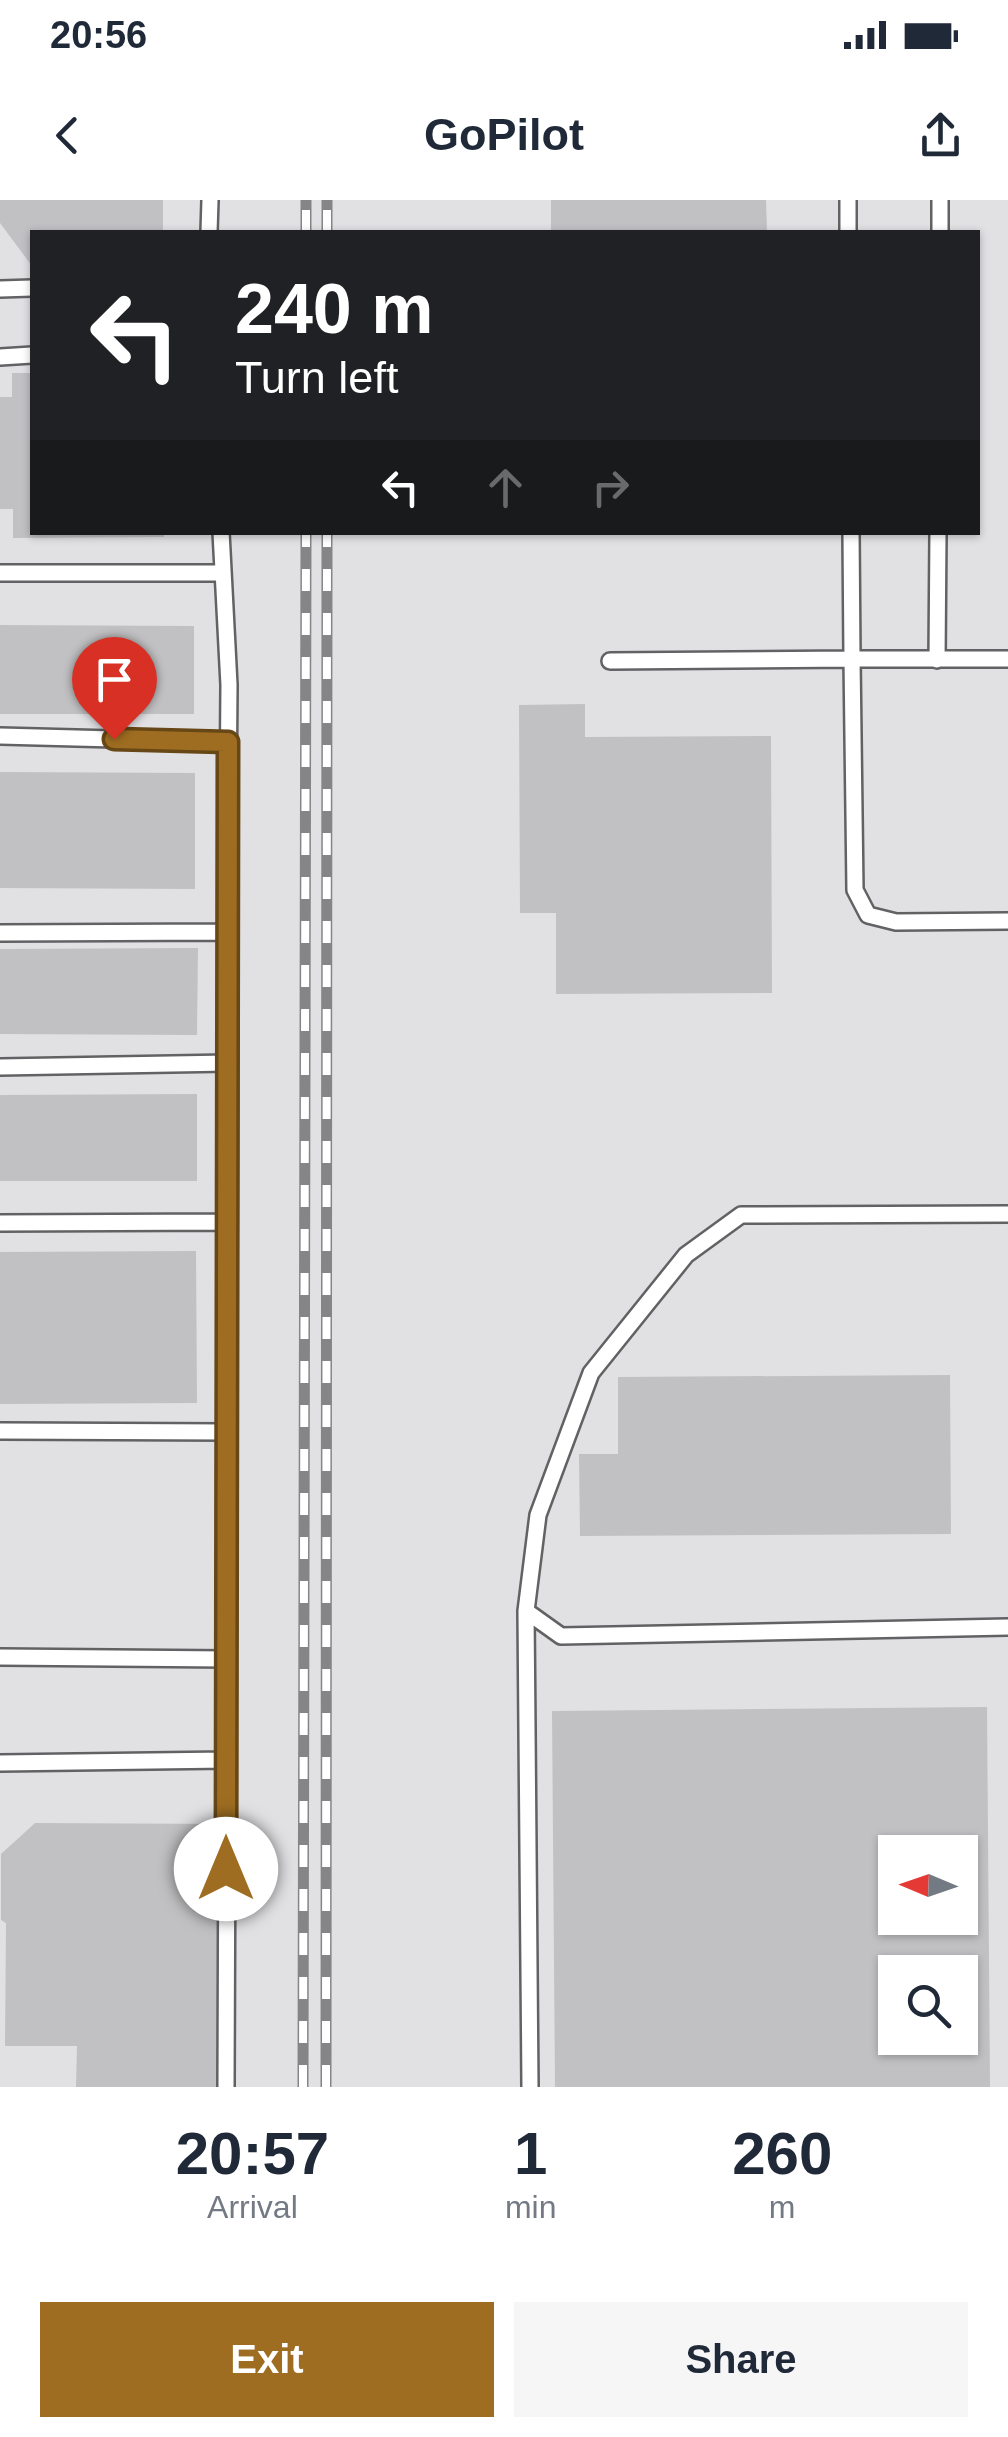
<!DOCTYPE html>
<html lang="en">
<head>
<meta charset="utf-8">
<style>
	body { margin:0; font-family:Arial,sans-serif; background:#f6f6f7; color:#1f2937; height:100vh; display:flex; flex-direction:column; font-size:38px; white-space:nowrap }
	* { box-sizing:border-box; margin:0 }
	p { font-size:32px; color:#747a83 }
	.icon { flex:none; width:55px; height:55px; fill:none; stroke:currentColor; stroke-width:2; stroke-linecap:round; stroke-linejoin:round }
	.map { position:relative; height:1887px; overflow:hidden }
	.panel { display:flex; flex-direction:column; background:#fff; flex:1 }
	.panel>* { flex:none }
	.top-card { position:absolute; left:30px; top:30px; width:950px; height:305px; border-radius:0px; box-shadow:0 2px 8px #0004; background:#202124; color:#fff; overflow:hidden }
	.needle { width:65px; rotate:272deg }
	.tools { position:absolute; left:878px; top:1635px; display:grid; gap:20px }
	.tools a { display:grid; place-items:center; width:100px; height:100px; border-radius:0px; background:#fff; box-shadow:0 2px 8px #0004; font-size:50px }
	.pin { position:absolute; display:grid; place-items:center; width:85px; height:85px; color:#fff; margin:-102px -42px; border-radius:50% 50% 50% 0; rotate:-45deg; box-shadow:0 0 10px #0007 }
	.pin .icon { rotate:45deg }
	.me { position:absolute; width:110px; margin:-55px; rotate:0deg; stroke-linejoin:round; filter:drop-shadow(0 0 8px #0008) }
	.turn { display:flex; align-items:center; gap:35px; height:210px; padding:0 40px; font-size:45px }
	.turn .icon { width:130px; height:130px; stroke-width:2.5 }
	.turn b { display:block; font-size:70px; line-height:85px }
	.lanes { display:flex; align-items:center; height:95px; padding:0 40px; background:#0003; justify-content:center; gap:50px; direction:ltr }
	.lanes .off { opacity:.35 }
	.eta { display:flex; justify-content:space-evenly; align-items:center; height:170px; text-align:center }
	.eta b { font-size:60px; font-weight:700; line-height:70px }
	.button { display:flex; gap:20px; margin-top:auto; padding:20px 40px }
	.button a { flex:1; height:115px; border-radius:0px; background:#9e6d21; color:#fff; font-size:40px; font-weight:700; line-height:115px; text-align:center }
	.button a+a { background:#f6f6f7; color:#1f2937 }
	.status { display:flex; justify-content:space-between; align-items:center; height:70px; padding:0 50px; background:#fff; direction:ltr }
	.status svg { height:28px; fill:currentColor }
	header { display:flex; justify-content:space-between; align-items:center; height:130px; padding:0 40px; background:#fff; font-size:45px; font-weight:700 }
	.map>svg:first-child { display:block }
	.building { fill:#c1c1c3; fill-rule:evenodd }
	.lines { fill:none; stroke-linecap:round; stroke-linejoin:round }
	.lane-casing { stroke:#626264; stroke-width:20 }
	.lane { stroke:#fff; stroke-width:15 }
	.rail-casing { stroke:#858587; stroke-width:11 }
	.rail { stroke:#fff; stroke-width:8; stroke-dasharray:22; stroke-linecap:butt }
	.route-casing { stroke:#674715; stroke-width:25 }
	.route { stroke:#9e6d21; stroke-width:18 }
</style>
</head>
<body>
<div class="status"><b>20:56</b><svg viewBox="0 0 49 12"><path d="M0 12V9h3v3zM5 12V6h3v6zM10 12V3h3v9zM15 12V0h3v12zM26 1h20v11H26zM47 4h2v5h-2z"/></svg></div>
<header><svg class="icon" aria-label="back" viewBox="0 0 24 24"><path d="M15 5l-7 7 7 7"/></svg>GoPilot<svg class="icon" aria-label="share" viewBox="0 0 24 24"><path d="M12 15V3M7 8l5-5 5 5M5 13v7h14v-7"/></svg></header>
<div class="map">
<svg width="1008" height="1887" viewBox="0 0 1008 1887">
	<rect width="100%" height="100%" fill="#e1e1e4"/>
	<path class="building" d="M0,0H163V32H32V66L0,23Z
		M551,0H766L767,32H551Z
		M12,173H32V332H164V337L13,338V309H0V197H12Z
		M0,425L194,426V514H0Z
		M585,504V537L771,536L772,793L556,794V713H520L519,505Z
		M0,572L195,573V689L0,688Z
		M198,748L197,835L0,834V749Z
		M197,894V981H0V895Z
		M196,1051L197,1203L0,1204V1052Z
		M950,1175L951,1334L580,1336L579,1254H618V1177Z
		M987,1507L990,1887H555L552,1511ZM895,1652H960V1718H895ZM895,1772H960V1838H895Z
		M35,1623L226,1624L224,1887H76L77,1846H5L6,1723L1,1720V1654Z"/>
	<g class="lines">
		<g class="lane-casing">
			<path id="lane" d="M848,0V32
				M209,32L210,0
				M940,32V0
				M0,89L32,88
				M0,157L32,155
				M221,332L229,485L227,732L230,775L226,1887
				M851,332L852,459H1008
				M0,373H223
				M937,460L938,332
				M610,461L852,459L855,690L868,715L896,722L1008,721
				M0,536L228,542
				M0,733L227,732
				M0,867L229,863
				M1008,1014L741,1015L686,1055L591,1173L538,1315L526,1411L561,1436L1008,1427
				M0,1023L227,1022
				M0,1231L228,1232
				M526,1411L530,1887
				M0,1457L227,1459
				M0,1563L227,1560"/>
		</g>
		<use href="#lane" class="lane"/>
		<g class="rail-casing">
			<path id="rail" d="M306,32V0
				M327,32V0
				M303,1887L306,332
				M326,1887L327,332"/>
		</g>
		<use href="#rail" class="rail"/>
	</g>
	<g class="lines">
		<g class="route-casing">
			<path id="route" d="M114,539L228,542L226,1669"/>
		</g>
		<use href="#route" class="route"/>
	</g>
</svg>
<div class="tools">
<a><svg class="needle" viewBox="-14 -14 28 28"><path d="M0-13l5 13h-10z" fill="#e53935"/><path d="M0 13l5-13h-10z" fill="#747a83"/></svg></a>
<a><svg class="icon" aria-label="search" viewBox="0 0 24 24"><circle cx="10" cy="10" r="6"/><path d="M15 15l6 6"/></svg></a>
</div>
<div class="pin" style="left:114px;top:539px;background:#d93025"><svg class="icon" aria-label="arrive" viewBox="0 0 24 24"><path d="M6 21V4h12l-3 4 3 4H6"/></svg></div>
<svg class="me" style="left:226px;top:1669px" viewBox="-20 -20 40 40"><circle r="19" fill="#fff"/><path d="M0-13L10 11 0 6-10 11z" fill="#9e6d21"/></svg>
<div class="top-card">
<div class="turn"><svg class="icon" aria-label="left" viewBox="0 0 24 24"><path d="M17 20v-9H6M10 6l-5 5 5 5"/></svg><div><b>240 m</b>Turn left</div></div>
<div class="lanes"><svg class="icon" aria-label="left" viewBox="0 0 24 24"><path d="M17 20v-9H6M10 6l-5 5 5 5"/></svg><svg class="icon off" aria-label="ahead" viewBox="0 0 24 24"><path d="M12 20V5M6 11l6-6 6 6"/></svg><svg class="icon off" aria-label="right" viewBox="0 0 24 24"><path d="M7 20v-9h11M14 6l5 5-5 5"/></svg></div>
</div>
</div>
<section class="panel">
<div class="eta">
<div><b>20:57</b><p>Arrival</p></div>
<div><b>1</b><p>min</p></div>
<div><b>260</b><p>m</p></div>
</div>
<div class="button"><a>Exit</a><a>Share</a></div>
</section>
</body>
</html>
